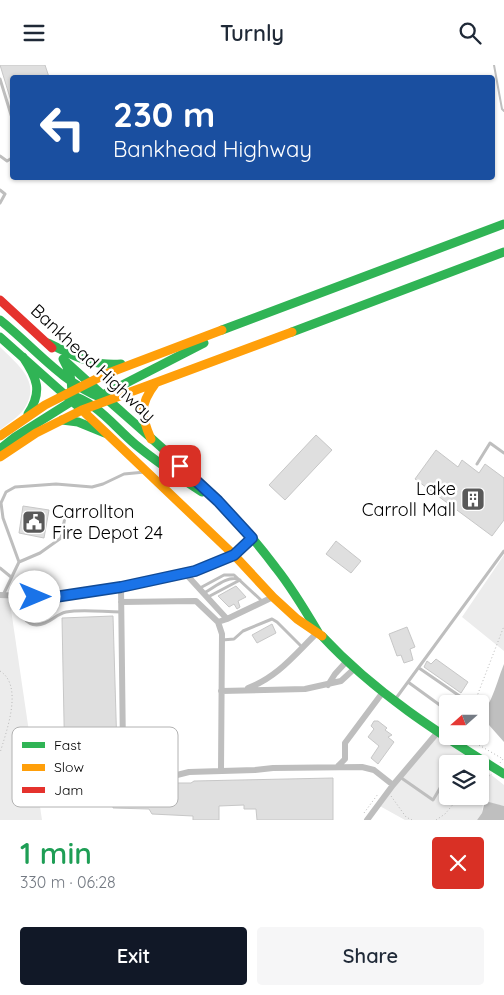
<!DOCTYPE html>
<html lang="en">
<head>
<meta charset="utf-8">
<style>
	body { margin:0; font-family:Quicksand,sans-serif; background:#f6f6f7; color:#1f2937; height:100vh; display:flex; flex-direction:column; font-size:19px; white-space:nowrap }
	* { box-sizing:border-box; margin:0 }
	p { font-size:16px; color:#747a83 }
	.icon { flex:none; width:28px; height:28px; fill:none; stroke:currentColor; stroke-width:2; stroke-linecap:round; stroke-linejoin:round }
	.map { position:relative; height:755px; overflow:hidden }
	.panel { display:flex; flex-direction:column; background:#fff; flex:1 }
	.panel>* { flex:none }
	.hud { position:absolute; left:10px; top:10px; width:485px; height:105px; border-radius:5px; box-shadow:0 1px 4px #0004; background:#1a4fa0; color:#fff; overflow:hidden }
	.needle { width:32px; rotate:249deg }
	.tools { position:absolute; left:439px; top:630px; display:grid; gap:10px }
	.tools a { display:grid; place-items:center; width:50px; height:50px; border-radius:5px; background:#fff; box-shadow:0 1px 4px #0004; font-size:25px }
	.pin { position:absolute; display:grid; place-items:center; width:42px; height:42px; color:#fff; margin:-21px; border-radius:10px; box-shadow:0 2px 8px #0006 }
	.me { position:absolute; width:55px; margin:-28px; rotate:90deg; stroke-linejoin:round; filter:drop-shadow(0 0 4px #0008) }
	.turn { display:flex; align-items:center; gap:18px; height:105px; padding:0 20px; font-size:22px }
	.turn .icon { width:65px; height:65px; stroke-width:2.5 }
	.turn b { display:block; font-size:35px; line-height:42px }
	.round { display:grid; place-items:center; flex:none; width:52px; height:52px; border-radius:5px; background:#f6f6f7 }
	.headline { display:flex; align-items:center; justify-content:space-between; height:85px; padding:0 20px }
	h1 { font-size:30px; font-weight:600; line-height:38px; color:#1e9e55 }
	.cta { display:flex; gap:10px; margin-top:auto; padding:10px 20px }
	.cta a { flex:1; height:58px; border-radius:5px; background:#111827; color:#fff; font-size:20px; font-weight:600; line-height:58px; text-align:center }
	.cta a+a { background:#f6f6f7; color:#1f2937 }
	header { display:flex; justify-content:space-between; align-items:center; height:65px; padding:0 20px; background:#fff; font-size:22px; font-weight:600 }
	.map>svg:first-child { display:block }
	.green { fill:#ececec }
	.water { fill:#bfbfbf }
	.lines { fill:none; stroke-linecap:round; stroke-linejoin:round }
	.stream { stroke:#bfbfbf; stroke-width:2 }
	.building { fill:#dfdfdf; stroke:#c7c7c7 }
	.path { stroke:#b9b9b9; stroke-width:1; stroke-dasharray:1 2.5; stroke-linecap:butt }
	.lane { stroke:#bebebe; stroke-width:3 }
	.street { stroke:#bebebe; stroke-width:6 }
	.fast { stroke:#30b455; stroke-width:9 }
	.slow { stroke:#ff9f0a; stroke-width:9 }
	.jam { stroke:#e5322d; stroke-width:9 }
	.route-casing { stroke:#114b97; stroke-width:12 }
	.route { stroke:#1a73e8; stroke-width:9 }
	.labels { text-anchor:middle; stroke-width:5; stroke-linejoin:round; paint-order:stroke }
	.street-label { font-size:18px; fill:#000; stroke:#fff }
	.poi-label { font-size:18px; fill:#000; stroke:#fff; text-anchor:end }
	.key { fill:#fff; stroke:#b2b2b2; stroke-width:1 }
	.key-label { font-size:14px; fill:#000 }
</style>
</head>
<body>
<header><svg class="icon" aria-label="menu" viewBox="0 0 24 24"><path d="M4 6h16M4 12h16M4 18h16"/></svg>Turnly<svg class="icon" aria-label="search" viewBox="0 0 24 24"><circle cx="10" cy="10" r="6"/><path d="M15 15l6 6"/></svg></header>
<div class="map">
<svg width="504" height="755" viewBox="0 0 504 755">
	<rect width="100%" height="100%" fill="#fff"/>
	<path class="green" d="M0,282C18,300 42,317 24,344C19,352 7,359 0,365Z
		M504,490V586L462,552Z
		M0,530L9,531L42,755H0Z
		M437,668L477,699H448V731H480V701L504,720V741L483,737L482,748L477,755H405L378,740Z"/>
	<path class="water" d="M504,599V677L489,660H484L481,657C482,648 487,642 491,634C496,623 499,611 504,599Z
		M485,736L504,741V755H477L482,748Z"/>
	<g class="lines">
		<path class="stream" d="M494,0L502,44L504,46"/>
	</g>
	<path class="building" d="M0,0H45L49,12H12L11,36Z
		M316,370L332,385L285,435L269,420Z
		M436,385L458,402L462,395L479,408L485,399L504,413V455L492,471L415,414Z
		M23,441L49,445L44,473L19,468Z
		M336,476L361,496L351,508L326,489Z
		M236,521L246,532L238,536L240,542L237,544L234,539L229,542L218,531Z
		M113,551L118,718H191L194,716L333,713V755H257L256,744H244V740L219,741V755H193V751L152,749L149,744L113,743V722L95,723L93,704L65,706L62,553Z
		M272,559L276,568L257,578L252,570Z
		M407,562L415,582L410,584L413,595L404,598L401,590L397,591L389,569Z
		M436,594L468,617L461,628L424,602L427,596L431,599Z
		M374,656H378L387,663L385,665L392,670L388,672L394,677L378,699L371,693L379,681L368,672L374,664L371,661Z"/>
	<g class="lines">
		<path class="path" d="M0,606C24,621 6,667 0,688
			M474,639L504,561
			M469,671L472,676L503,694L500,698
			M480,717L492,709
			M391,731L406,752L412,755
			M364,748L378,729
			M436,755L445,749L460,731"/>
		<path class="lane" d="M0,14L12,53
			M0,91L7,96L12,93
			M0,125L5,129L0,138
			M477,399L490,378L504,388
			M19,497L3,453L1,438L6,427L15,422L56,419L92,422L103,419L124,409L145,407
			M0,503L11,512
			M200,523L224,510H234L262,536
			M204,528C214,523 226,511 238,514
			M3,530L19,497L40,488L61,473L66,447
			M16,531C17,546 26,566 45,558C53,555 57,549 66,547C83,544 103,547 121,547
			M208,532L240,515
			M222,575L234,574L243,566L272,554L277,557L302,582
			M419,603L461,632L465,636L464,639
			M408,617L448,646
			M394,636L504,486
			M467,699L472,690
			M400,712L433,735L443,718L448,716"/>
		<path class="street" d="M185,508L227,554L218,557L222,569L221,706
			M121,522L123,686C124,696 121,708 132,712L173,711L189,707L255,705L273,703L362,702L374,705L393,720
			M0,530L55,532L146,517L195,506L234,490L252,473
			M121,537L196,536L218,557
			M227,554L273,532
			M328,620L335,609L346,597
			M248,623C278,612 296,588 318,567
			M221,626L305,624L341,616L354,604
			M338,701L345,694V678L383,627
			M367,755L393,720L437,668"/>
		<path class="fast" d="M0,255C34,282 61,317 102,333
			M222,265L504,159
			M292,267L504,187
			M0,272L82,345
			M48,278C75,291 90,301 121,299
			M23,292C37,313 43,326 28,349
			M64,295L107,334
			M66,329C97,336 113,361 136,380C157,397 179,412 202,427
			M99,332L204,278
			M108,335C167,387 229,439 276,503C292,523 305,545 318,567
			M62,355L78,357L105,368
			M0,384L15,372L69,338C75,322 71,308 63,294
			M322,571C375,628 438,668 504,709"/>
		<path class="slow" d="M82,345L234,490L273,532L297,554L322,571
			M0,371L45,340L106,309L222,265
			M151,374C141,351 139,340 155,319
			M0,392L36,368L82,345L292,267"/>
		<path class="jam" d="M0,235L52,283"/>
	</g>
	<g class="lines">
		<g class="route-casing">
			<path id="route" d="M35,532H55L121,522L195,506L234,490L252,473L218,436L180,401"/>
		</g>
		<use href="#route" class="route"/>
	</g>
	<defs>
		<g id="building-square" transform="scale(1.25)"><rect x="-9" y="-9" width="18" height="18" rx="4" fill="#595959" stroke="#fff"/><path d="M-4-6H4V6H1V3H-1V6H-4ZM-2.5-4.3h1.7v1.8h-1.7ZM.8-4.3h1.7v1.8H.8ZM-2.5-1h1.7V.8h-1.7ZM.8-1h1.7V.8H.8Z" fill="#fff"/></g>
		<g id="civic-square" transform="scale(1.25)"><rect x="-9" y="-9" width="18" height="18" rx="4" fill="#595959" stroke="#fff"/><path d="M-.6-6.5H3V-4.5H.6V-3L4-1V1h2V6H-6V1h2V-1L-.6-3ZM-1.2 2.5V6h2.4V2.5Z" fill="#fff"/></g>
	</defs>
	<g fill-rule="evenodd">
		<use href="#building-square" x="473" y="434"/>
		<use href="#civic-square" x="34" y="457"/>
	</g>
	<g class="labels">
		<g class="street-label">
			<text transform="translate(93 298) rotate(43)" y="6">Bankhead Highway</text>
		</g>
		<g class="poi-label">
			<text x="456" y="430">Lake<tspan x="456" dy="21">Carroll Mall</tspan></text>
			<text x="52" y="453" text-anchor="start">Carrollton<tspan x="52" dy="21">Fire Depot 24</tspan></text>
		</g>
	</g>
	<rect x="12" y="662" width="166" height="80" rx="8" class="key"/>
	<rect x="22" y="677" width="23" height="6" fill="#30b455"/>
	<rect x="22" y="699" width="23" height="7" fill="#ff9f0a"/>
	<rect x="22" y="722" width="23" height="6" fill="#e5322d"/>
	<g class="key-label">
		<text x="54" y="685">Fast</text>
		<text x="54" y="707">Slow</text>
		<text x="54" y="730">Jam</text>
	</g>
</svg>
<div class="tools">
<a><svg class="needle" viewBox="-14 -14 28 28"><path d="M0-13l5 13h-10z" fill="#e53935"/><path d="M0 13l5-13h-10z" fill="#747a83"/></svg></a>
<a><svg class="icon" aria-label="layers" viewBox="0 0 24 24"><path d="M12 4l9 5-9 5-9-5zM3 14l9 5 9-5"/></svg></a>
</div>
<div class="pin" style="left:180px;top:401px;background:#d93025"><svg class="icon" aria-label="arrive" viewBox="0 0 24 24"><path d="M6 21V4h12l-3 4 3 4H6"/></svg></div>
<svg class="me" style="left:35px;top:532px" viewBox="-20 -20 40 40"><circle r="19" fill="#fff"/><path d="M0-13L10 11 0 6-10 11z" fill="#1a73e8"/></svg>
<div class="hud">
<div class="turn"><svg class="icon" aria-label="left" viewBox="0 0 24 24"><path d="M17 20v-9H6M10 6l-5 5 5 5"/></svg><div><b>230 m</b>Bankhead Highway</div></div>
</div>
</div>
<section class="panel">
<div class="headline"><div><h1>1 min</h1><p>330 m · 06:28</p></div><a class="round" style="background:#d93025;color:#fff"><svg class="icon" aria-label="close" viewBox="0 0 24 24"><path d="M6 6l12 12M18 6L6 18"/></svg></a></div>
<div class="cta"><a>Exit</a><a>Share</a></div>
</section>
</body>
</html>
